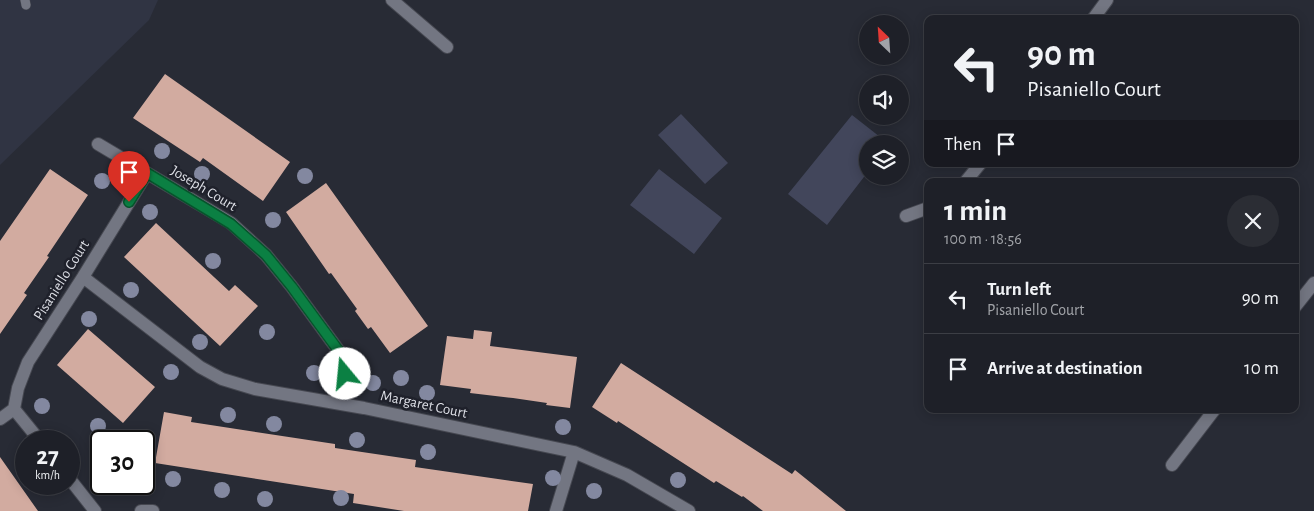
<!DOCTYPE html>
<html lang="en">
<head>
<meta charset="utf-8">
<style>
	body { margin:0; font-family:"Alegreya Sans",sans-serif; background:#2b2d34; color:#f1f3f6; height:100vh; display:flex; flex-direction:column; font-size:19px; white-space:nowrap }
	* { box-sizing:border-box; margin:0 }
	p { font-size:16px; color:#a1a3a8 }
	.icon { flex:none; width:28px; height:28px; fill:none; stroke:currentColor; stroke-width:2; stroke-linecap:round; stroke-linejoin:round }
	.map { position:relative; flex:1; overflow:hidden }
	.drawer { position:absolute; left:924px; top:178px; width:375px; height:235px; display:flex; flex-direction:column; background:#1e2028; border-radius:10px; box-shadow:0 2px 12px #0003,0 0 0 1px #3c3e45 }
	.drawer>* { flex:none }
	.hud { position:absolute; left:924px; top:15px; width:375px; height:152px; border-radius:10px; box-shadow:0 2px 12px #0003,0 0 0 1px #3c3e45; background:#1e2028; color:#f1f3f6; overflow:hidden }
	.needle { width:32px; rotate:335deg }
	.fabs { position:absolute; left:859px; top:15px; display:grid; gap:10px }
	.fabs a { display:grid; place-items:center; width:50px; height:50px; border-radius:50%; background:#1e2028; box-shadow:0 2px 12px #0003,0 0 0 1px #3c3e45; font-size:25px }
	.speed { position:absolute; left:15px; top:430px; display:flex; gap:10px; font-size:25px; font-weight:700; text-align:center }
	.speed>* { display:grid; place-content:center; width:65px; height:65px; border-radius:50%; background:#1e2028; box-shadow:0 2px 12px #0003,0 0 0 1px #3c3e45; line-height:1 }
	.speed small { font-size:12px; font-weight:400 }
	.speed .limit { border:2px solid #111; border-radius:8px; background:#fff; color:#111 }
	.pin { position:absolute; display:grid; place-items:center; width:42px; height:42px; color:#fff; margin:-51px -21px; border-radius:50% 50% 50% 0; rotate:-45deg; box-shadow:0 0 5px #0007 }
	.pin .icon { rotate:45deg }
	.me { position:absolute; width:55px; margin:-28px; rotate:343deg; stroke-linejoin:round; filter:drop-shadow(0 0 4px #0008) }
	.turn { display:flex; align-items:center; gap:18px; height:105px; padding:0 20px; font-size:22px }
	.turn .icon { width:65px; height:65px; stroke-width:2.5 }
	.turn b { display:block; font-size:35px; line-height:42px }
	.then { display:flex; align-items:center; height:48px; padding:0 20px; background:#0003; gap:10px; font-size:19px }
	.round { display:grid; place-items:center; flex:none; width:52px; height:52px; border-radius:26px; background:#2b2d34 }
	.headline { display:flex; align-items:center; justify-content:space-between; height:85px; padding:0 20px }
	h1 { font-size:30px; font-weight:700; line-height:38px }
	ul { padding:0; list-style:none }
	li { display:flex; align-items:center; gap:15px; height:70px; padding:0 20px; border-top:1px solid #3c3e45 }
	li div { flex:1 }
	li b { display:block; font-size:19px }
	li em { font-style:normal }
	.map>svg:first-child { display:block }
	.built { fill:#303443 }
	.green { fill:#42465b }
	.building { fill:#d2aba0 }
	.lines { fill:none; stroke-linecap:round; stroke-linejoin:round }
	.service-casing { stroke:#464851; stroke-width:10 }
	.minor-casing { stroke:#464851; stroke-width:14 }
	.service { stroke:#737682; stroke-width:9 }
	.minor { stroke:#737682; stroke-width:12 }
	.tree { fill:#8388a0 }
	.route-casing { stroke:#07532c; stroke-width:12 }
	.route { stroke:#0b8043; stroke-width:9 }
	.labels { text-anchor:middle; stroke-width:5; stroke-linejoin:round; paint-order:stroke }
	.street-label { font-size:15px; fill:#dddfe6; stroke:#1f212b }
</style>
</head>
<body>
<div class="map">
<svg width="1314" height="511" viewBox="0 0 1314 511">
	<rect width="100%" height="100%" fill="#282b35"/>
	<path class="built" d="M0,0H158L149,20L0,165Z"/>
	<path class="green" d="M681,114L728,163L705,184L658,135Z
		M852,115L889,144H868L867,173L827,225L788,194Z
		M659,169L722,218L694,254L630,205Z"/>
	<path class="building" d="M165,74L290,162L263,201L203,158L200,162L133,118Z
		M50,169L88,195L47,256L49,257L24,293L27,295L0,334V241Z
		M326,183L428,326L390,353L371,327L368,329L355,311L357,309L331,273L329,274L286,212Z
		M156,223L229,291L235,285L258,306L220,346L124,257Z
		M88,329L155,387L123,423L57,365Z
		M474,330L492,332L490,346L577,357L570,408L546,405L547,403L513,398L470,393L471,389L440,385L447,336L473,339Z
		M621,363L792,474L795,470L846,511H763L743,496L742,497L716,481L714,483L618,421L617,423L592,407Z
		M164,412L192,417L191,422L335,444V448L416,460L415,467L533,484L528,511H404L353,503L354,494L155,463Z
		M0,457L38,511H0Z"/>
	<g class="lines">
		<g class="service-casing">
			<path id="service" d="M25,0L26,5"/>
		</g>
		<g class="minor-casing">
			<path id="minor" d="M392,0L447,47
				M1093,19L1107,0
				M98,144L231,223L266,255L292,287L341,354L345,374L341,404
				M966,181L980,164
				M906,216L928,208
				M83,277L200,367L222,379L255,389L364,408L574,452L627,475L689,511
				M1295,307L1314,283
				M14,409L18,388L28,362L83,277L147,173
				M14,409L40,441
				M0,419L14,409
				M1172,465L1215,409
				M69,478L95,511
				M141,511H153
				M556,511L574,452"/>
		</g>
		<use href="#service" class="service"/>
		<use href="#minor" class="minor"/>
	</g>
	<g class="tree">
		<circle cx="162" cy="151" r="8"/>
		<circle cx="202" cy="174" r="8"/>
		<circle cx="305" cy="176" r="8"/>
		<circle cx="102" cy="181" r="8"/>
		<circle cx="150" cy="212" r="8"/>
		<circle cx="273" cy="220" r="8"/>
		<circle cx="213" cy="261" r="8"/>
		<circle cx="131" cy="290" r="8"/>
		<circle cx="89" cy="319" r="8"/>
		<circle cx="267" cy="332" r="8"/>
		<circle cx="200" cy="342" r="8"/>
		<circle cx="171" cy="372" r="8"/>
		<circle cx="314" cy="373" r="8"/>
		<circle cx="401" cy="378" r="8"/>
		<circle cx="373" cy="383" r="8"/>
		<circle cx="427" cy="393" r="8"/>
		<circle cx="42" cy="406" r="8"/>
		<circle cx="228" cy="415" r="8"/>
		<circle cx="274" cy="424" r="8"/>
		<circle cx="98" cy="426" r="8"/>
		<circle cx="563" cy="427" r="8"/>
		<circle cx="357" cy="440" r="8"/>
		<circle cx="428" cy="452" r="8"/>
		<circle cx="553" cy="478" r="8"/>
		<circle cx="173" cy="479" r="8"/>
		<circle cx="678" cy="480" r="8"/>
		<circle cx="222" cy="490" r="8"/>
		<circle cx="594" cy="491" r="8"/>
		<circle cx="341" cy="498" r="8"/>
		<circle cx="265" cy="499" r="8"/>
	</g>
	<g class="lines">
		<g class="route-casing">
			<path id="route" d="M129,202L147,173L231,224L266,255L292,287L341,354L345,374"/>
		</g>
		<use href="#route" class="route"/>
	</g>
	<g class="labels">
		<g class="street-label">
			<text transform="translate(204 188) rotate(31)" y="5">Joseph Court</text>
			<text transform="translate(61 280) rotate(-58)" y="5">Pisaniello Court</text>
			<text transform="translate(424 404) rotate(12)" y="5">Margaret Court</text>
		</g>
	</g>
</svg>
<div class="fabs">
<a><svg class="needle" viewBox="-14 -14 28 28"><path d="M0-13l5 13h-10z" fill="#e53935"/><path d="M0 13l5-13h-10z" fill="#a1a3a8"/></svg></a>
<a><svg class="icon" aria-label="sound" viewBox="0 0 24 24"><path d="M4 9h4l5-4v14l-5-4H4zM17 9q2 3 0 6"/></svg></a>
<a><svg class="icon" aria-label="layers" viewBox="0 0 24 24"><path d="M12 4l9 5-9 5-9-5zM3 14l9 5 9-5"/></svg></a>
</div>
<div class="speed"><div>27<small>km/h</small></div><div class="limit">30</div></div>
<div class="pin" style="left:129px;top:202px;background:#d93025"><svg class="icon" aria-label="arrive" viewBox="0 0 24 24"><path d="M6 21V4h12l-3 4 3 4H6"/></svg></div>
<svg class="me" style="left:345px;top:374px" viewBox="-20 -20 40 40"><circle r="19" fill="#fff"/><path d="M0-13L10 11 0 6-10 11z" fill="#0b8043"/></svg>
<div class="hud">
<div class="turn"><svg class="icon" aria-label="left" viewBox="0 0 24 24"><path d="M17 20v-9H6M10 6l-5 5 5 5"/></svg><div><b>90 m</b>Pisaniello Court</div></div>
<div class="then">Then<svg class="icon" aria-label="arrive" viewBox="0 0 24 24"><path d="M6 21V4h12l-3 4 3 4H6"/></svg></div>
</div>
<section class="drawer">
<div class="headline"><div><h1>1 min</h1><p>100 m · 18:56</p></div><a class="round"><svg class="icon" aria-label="close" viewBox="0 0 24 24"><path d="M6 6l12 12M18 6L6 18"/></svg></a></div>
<ul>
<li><svg class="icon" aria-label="left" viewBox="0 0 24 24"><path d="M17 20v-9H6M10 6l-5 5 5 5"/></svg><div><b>Turn left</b><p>Pisaniello Court</p></div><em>90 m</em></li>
<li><svg class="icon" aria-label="arrive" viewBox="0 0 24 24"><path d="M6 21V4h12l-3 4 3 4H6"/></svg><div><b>Arrive at destination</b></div><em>10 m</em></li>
</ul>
</section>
</div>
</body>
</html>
